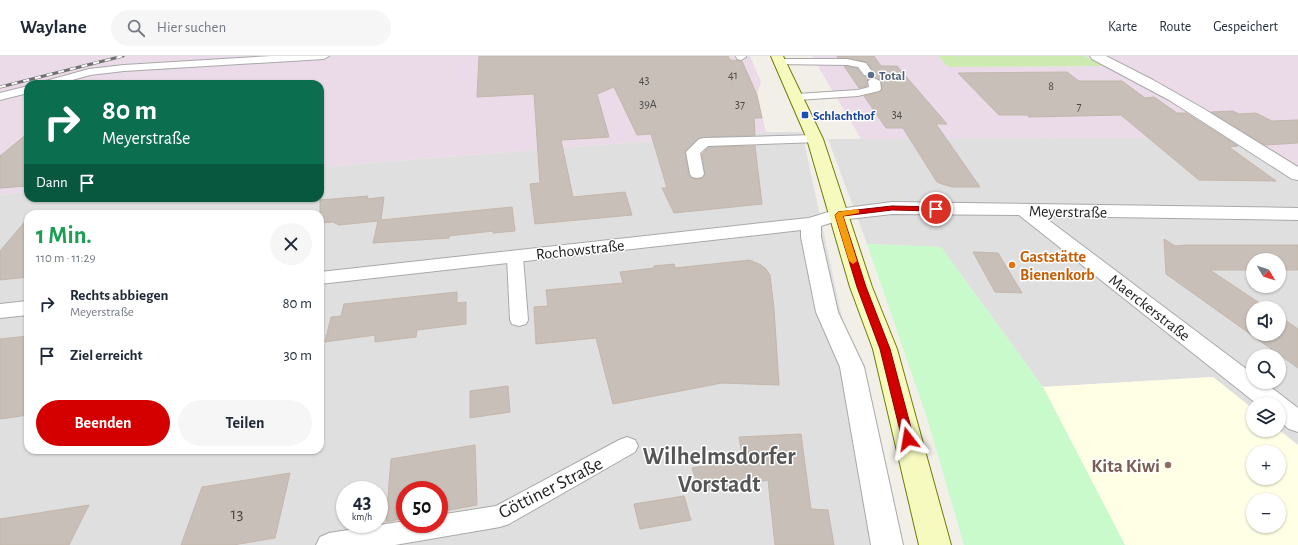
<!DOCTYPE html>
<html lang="de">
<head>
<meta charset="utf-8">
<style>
	body { margin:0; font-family:"Alegreya Sans",sans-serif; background:#f6f6f7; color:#1f2937; height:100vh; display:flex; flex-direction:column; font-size:15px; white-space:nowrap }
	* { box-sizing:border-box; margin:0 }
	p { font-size:13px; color:#747a83 }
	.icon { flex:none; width:22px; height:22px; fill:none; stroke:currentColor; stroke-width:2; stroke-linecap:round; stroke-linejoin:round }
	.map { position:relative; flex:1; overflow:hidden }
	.side { position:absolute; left:24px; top:154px; width:300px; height:244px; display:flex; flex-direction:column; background:#fff; border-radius:12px; box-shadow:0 1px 3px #0004 }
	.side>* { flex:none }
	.top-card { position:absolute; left:24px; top:24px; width:300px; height:122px; border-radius:12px; box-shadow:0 1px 3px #0004; background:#0b6e4f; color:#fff; overflow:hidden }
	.needle { width:26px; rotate:129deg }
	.fabs { position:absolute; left:1246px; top:197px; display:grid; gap:8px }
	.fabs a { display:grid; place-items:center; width:40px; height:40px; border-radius:50%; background:#fff; box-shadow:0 1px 3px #0004; font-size:20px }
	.speed { position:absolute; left:336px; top:425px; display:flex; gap:8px; font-size:20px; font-weight:700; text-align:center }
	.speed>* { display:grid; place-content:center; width:52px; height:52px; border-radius:50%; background:#fff; box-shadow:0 1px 3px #0004; line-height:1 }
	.speed small { font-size:10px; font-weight:400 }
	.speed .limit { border:6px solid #d22; background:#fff; color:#111 }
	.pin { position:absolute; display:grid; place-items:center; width:34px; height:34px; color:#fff; margin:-17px; border:2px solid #fff; border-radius:50%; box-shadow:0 1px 4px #0007 }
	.me { position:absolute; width:44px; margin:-22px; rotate:346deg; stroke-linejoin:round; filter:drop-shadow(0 0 3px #0008) }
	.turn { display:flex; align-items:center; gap:14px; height:84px; padding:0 12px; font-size:18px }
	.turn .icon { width:52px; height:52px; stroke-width:2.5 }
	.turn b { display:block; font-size:28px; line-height:34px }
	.then { display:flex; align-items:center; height:38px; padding:0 12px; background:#0003; gap:8px; font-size:15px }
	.round { display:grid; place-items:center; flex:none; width:42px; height:42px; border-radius:21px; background:#f6f6f7 }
	.head { display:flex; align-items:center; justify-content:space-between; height:68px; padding:0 12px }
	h1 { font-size:24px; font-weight:700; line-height:30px; color:#1e9e55 }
	.cta { display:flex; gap:8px; margin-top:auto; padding:8px 12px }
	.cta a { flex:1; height:46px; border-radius:24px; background:#d40000; color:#fff; font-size:16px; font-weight:700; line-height:46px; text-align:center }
	.cta a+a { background:#f6f6f7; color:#1f2937 }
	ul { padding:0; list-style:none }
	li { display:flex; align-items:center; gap:12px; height:52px; padding:0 12px }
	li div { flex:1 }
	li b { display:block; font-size:15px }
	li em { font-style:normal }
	header { display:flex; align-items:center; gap:24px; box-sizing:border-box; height:56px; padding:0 20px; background:#fff; border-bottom:1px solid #e0e1e3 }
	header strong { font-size:19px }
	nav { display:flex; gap:22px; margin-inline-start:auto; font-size:14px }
	.search { width:280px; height:36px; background:#f6f6f7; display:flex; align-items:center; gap:10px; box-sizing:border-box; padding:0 14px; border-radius:22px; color:#747a83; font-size:15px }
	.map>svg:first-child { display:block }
	.residential { fill:#e0dfdf; fill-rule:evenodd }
	.industrial { fill:#ebdbe8 }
	.education { fill:#ffffe5; fill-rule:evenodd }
	.grass { fill:#cdebb0 }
	.park { fill:#c8facc }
	.building { fill:#c7bfb8; stroke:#c4b6ab }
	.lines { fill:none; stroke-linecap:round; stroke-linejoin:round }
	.lane-casing { stroke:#a9a9a9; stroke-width:2 }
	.street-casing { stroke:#a9a9a9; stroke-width:2 }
	.secondary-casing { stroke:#707d05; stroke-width:2 }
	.lane { fill:#fff; fill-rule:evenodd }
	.street { fill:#fff; fill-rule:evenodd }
	.secondary { fill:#f7fabf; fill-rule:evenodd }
	.rail-casing { stroke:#707070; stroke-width:3 }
	.rail { stroke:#fff; stroke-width:2; stroke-dasharray:6; stroke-linecap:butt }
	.route { fill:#d40000; stroke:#8a0000 }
	.slow { fill:#f59e0b }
	.service-dot { fill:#5c6f8a; stroke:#fff; stroke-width:1.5 }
	.transit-dot { fill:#1a4fb4; stroke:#fff; stroke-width:1.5 }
	.food-dot { fill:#e8710a; stroke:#fff; stroke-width:1.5 }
	.education-dot { fill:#8d6e63; stroke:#fff; stroke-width:1.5 }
	.labels { text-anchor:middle; stroke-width:3; stroke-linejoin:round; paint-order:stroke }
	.far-number-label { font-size:12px; fill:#4b4948 }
	.far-service-label { font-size:13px; font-weight:bold; fill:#4e5e75; stroke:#fff; text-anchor:start }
	.far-transit-label { font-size:13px; font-weight:bold; fill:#164399; stroke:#fff; text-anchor:start }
	.street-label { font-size:16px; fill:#222; stroke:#fff }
	.food-label { font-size:16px; font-weight:bold; fill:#c56008; stroke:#fff; text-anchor:start }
	.near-number-label { font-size:17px; fill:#4b4948 }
	.near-education-label { font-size:19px; font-weight:bold; fill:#785e54; stroke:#fff; text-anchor:end }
	.near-street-label { font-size:19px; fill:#222; stroke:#fff }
	.near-district-label { font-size:24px; font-weight:bold; fill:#555; stroke:#fff }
</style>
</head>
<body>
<header>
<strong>Waylane</strong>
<div class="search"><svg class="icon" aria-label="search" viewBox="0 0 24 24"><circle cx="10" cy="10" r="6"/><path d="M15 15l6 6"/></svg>Hier suchen</div>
<nav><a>Karte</a><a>Route</a><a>Gespeichert</a></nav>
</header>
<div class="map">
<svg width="1298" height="489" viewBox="0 0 1298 489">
	<rect width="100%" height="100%" fill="#f2efe9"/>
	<path class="residential" d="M766,76H802L891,489H0V139L28,136V142H320V111ZM28,158H320V394H28ZM345,434H379V468H345ZM405,434H439V468H405Z
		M1248,81L1298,111V389L1279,374V348H1253V353L1213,321L1043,331L941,191L867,188L828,83ZM1253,204H1279V230H1253ZM1253,252H1279V278H1253ZM1253,300H1279V326H1253Z"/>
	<path class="industrial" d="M0,0H750L761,26L757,38L766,76L320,111V28H28V136L0,139Z
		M812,0H938L948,11L1106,10L1084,0H1298V111L1248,81L861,83Z"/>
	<path class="education" d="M1213,321L1253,353V374H1279L1298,389V489H1125L1043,331ZM1253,396H1279V422H1253ZM1253,444H1279V470H1253Z"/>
	<path class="grass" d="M938,0H1084L1107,10L948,11Z"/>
	<path class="park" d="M867,188L941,191L1043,331L1125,489H964L928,365Z"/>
	<path class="building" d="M479,0H728L730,4L742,5L757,39L762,62H754L755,79L699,82L685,96L689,119L692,122L697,123L702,122L705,119L702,98L709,91L755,90L762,148L674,157L662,132H667L651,78L637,79L614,31L597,38L609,81L561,84L573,141L625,136L632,159L535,168L530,128L540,127L534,38L477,41Z
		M837,0H874L881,10H897L947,68H936L980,131H952L942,128L937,126L903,72H886L864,40L880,36L882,33L881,24L873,21L867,24V30L859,32L844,10L857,12L863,20L869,21L874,17L867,6L847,2H838Z
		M1067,16L1079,25H1122L1145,42L1154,41L1177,57H1186L1238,90L1229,91L1276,125L1199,124L1121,59L1029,61L1027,59H999L958,17Z
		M1233,55L1239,58L1256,57L1272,65L1298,64V87L1265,89L1211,56Z
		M28,77V130L0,132V100Z
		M368,140L367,143L384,141L381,164L512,151L515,175L493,177V175L449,180V182L373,187L378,165L339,169L333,166L320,167V144Z
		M28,162V221L0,224V195Z
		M1164,183L1175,190L1185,189H1298V214H1279V204H1253V214H1210L1267,252H1253V278H1279V260L1298,273V312L1166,218Z
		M973,196L998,197L1022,237L995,236Z
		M750,204L761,209L766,213L770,219L774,253L779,329L722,327L613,348L596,282L536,288L534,251L548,250L546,234L623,227L620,216L654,212V210L674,208L675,212Z
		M457,236V247L466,246V268L417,274L416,281L375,286V279L325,286L331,261L341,260L344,248Z
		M28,280V359L0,363V283Z
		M508,330L510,356L470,362V335Z
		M801,378L811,453L828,454L834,489H775L768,424L700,436L692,412L743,403L739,381Z
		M475,389L477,449L439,456V434H405V462L386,466L391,403Z
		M290,417L275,482L233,489H181L202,431Z
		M684,440L691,464L640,473L634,448Z
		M89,449L69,489H0V463Z"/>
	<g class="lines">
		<g class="lane-casing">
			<path id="lane" d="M272,0H329L324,3L124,15L90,19L58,28H40L42,26L89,13L124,9Z
				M736,0H746V1L741,4L737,3Z
				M780,3H847L866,7L873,17L868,20L864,19L858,11L847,9L776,8L775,6L776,4Z
				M874,22L880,25L881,33L879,35L858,40L797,44L793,43L791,41L793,39L797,38L858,34L869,31L868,25Z
				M28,30V37L0,44V37Z
				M815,79L820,80L821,83L820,86L708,90L700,97L704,118L702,121L697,122L692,121L690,118L686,96L699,83L704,82Z
				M515,196L521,197L523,201L528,264L526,268L519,270L512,268L510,264L507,201L509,197Z
				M627,381L635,384L638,390L635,396L509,468L500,471L395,489H316L320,481L329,477L405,465V468H439V459L496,450L619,384Z"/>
		</g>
		<g class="street-casing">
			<path id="street" d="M1090,0H1106L1153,24L1204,53L1298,111V124L1292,123L1169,44L1092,3Z
				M892,146L1298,152V164L1043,160L1253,318V326H1264L1298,352V376L1289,373L1279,365V348H1257L1019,159L892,158L840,164L821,170V181L838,256L864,311L903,489H871L840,311L816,256L801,181V174L320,228V216L780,165L809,162L838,153Z
				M28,245V259L0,262V248Z"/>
		</g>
		<g class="secondary-casing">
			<path id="secondary" d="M771,0H783L823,83L872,231L897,293L951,489H919L873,293L850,231L807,83Z"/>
		</g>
		<use href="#lane" class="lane"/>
		<use href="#street" class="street"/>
		<use href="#secondary" class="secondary"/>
		<g class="rail-casing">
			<path id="rail" d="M0,31L123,0"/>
		</g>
		<use href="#rail" class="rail"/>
	</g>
	<path class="route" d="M892,150L936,151L940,153L936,155L892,154L843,160L866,231L890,293L914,383L912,387L908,388L904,387L902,383L880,293L857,231L835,159L838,156Z"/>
	<path class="slow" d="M856,153L859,154V157L843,160L857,205L853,208L849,205L835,159L838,156Z"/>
	<circle class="service-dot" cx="871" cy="19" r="4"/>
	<rect class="transit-dot" x="801" y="55" width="8" height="8" rx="2"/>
	<circle class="food-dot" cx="1012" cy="209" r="4"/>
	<circle class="education-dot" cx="1168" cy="409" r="4"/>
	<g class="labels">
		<g class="far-number-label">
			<text x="733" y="23">41</text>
			<text x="644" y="28">43</text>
			<text x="1051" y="34">8</text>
			<text x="648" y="52">39A</text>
			<text x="740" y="52">37</text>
			<text x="1079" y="54">7</text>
			<text x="897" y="62">34</text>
		</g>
		<g class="far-service-label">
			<text x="879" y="24">Total</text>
		</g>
		<g class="far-transit-label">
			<text x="813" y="64">Schlachthof</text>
		</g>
		<g class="street-label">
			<text transform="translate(1068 155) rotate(1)" y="6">Meyerstraße</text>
			<text transform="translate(580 193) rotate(-6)" y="6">Rochowstraße</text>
			<text transform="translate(1150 251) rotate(38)" y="6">Maerckerstraße</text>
		</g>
		<g class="food-label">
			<text x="1020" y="206">Gaststätte<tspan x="1020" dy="18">Bienenkorb</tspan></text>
		</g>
		<g class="near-number-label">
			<text x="237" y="463">13</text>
		</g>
		<g class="near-education-label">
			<text x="1160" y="416">Kita Kiwi</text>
		</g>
		<g class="near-street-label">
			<text transform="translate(550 431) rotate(-27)" y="7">Göttiner Straße</text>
		</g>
		<g class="near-district-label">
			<text x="719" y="408">Wilhelmsdorfer<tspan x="719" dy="28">Vorstadt</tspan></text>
		</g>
	</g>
</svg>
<div class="fabs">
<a><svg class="needle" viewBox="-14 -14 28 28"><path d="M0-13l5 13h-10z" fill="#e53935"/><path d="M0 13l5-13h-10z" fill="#747a83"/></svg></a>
<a><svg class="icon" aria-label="sound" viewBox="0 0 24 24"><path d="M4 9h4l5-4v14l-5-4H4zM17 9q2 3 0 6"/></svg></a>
<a><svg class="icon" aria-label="search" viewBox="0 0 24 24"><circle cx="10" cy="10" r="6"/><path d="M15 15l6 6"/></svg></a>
<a><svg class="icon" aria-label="layers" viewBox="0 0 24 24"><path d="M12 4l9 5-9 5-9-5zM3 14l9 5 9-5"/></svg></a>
<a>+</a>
<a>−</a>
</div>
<div class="speed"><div>43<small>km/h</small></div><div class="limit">50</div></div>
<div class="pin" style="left:936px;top:153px;background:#d93025"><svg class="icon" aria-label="arrive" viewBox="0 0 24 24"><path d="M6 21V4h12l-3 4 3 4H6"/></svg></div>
<svg class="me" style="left:908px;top:383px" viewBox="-20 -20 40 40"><path d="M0-17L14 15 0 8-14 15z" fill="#d40000" stroke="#fff" stroke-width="4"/></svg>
<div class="top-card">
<div class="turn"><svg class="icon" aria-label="right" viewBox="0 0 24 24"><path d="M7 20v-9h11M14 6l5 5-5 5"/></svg><div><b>80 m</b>Meyerstraße</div></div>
<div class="then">Dann<svg class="icon" aria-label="arrive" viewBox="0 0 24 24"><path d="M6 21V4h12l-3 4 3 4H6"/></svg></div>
</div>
<section class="side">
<div class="head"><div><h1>1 Min.</h1><p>110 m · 11:29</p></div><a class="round"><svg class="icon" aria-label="close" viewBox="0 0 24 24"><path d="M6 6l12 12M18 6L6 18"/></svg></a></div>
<ul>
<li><svg class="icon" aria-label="right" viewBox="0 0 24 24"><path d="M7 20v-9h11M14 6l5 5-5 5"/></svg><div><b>Rechts abbiegen</b><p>Meyerstraße</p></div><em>80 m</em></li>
<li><svg class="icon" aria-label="arrive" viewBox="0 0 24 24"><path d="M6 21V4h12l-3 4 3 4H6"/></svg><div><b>Ziel erreicht</b></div><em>30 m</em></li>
</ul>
<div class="cta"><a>Beenden</a><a>Teilen</a></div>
</section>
</div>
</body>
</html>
